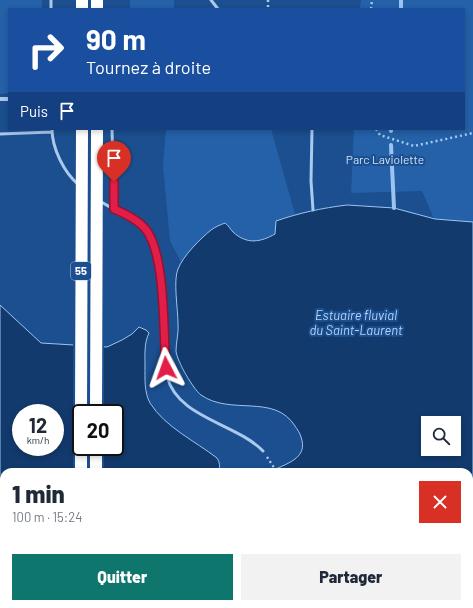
<!DOCTYPE html>
<html lang="fr">
<head>
<meta charset="utf-8">
<style>
	body { margin:0; font-family:Barlow,sans-serif; background:#f2f2f3; color:#1f2937; height:100vh; display:flex; flex-direction:column; font-size:15px; white-space:nowrap }
	* { box-sizing:border-box; margin:0 }
	p { font-size:13px; color:#747a83 }
	.icon { flex:none; width:22px; height:22px; fill:none; stroke:currentColor; stroke-width:2; stroke-linecap:round; stroke-linejoin:round }
	.map { position:relative; flex:1; overflow:hidden }
	.details { position:absolute; left:0px; top:468px; width:473px; height:140px; display:flex; flex-direction:column; background:#fff; border-radius:12px 12px 0 0; box-shadow:0 2px 6px #0003 }
	.details>* { flex:none }
	.banner { position:absolute; left:8px; top:8px; width:457px; height:122px; border-radius:0px; box-shadow:0 2px 6px #0003; background:#1a4fa0; color:#fff; overflow:hidden }
	.tools { position:absolute; left:421px; top:416px; display:grid; gap:8px }
	.tools a { display:grid; place-items:center; width:40px; height:40px; border-radius:0px; background:#fff; box-shadow:0 2px 6px #0003; font-size:20px }
	.speed { position:absolute; left:12px; top:404px; display:flex; gap:8px; font-size:20px; font-weight:700; text-align:center }
	.speed>* { display:grid; place-content:center; width:52px; height:52px; border-radius:50%; background:#fff; box-shadow:0 2px 6px #0003; line-height:1 }
	.speed small { font-size:10px; font-weight:400 }
	.speed .limit { border:2px solid #111; border-radius:6px; background:#fff; color:#111 }
	.pin { position:absolute; display:grid; place-items:center; width:34px; height:34px; color:#fff; margin:-41px -17px; border-radius:50% 50% 50% 0; rotate:-45deg; box-shadow:0 0 4px #0007 }
	.pin .icon { rotate:45deg }
	.me { position:absolute; width:44px; margin:-22px; rotate:356deg; stroke-linejoin:round; filter:drop-shadow(0 0 3px #0008) }
	.turn { display:flex; align-items:center; gap:14px; height:84px; padding:0 12px; font-size:18px }
	.turn .icon { width:52px; height:52px; stroke-width:2.5 }
	.turn b { display:block; font-size:28px; line-height:34px }
	.then { display:flex; align-items:center; height:38px; padding:0 12px; background:#0003; gap:8px; font-size:15px }
	.round { display:grid; place-items:center; flex:none; width:42px; height:42px; border-radius:0px; background:#f2f2f3 }
	.headline { display:flex; align-items:center; justify-content:space-between; height:68px; padding:0 12px }
	h1 { font-size:24px; font-weight:800; line-height:30px }
	.button { display:flex; gap:8px; margin-top:auto; padding:8px 12px }
	.button a { flex:1; height:46px; border-radius:0px; background:#0f766e; color:#fff; font-size:16px; font-weight:800; line-height:46px; text-align:center }
	.button a+a { background:#f2f2f3; color:#1f2937 }
	.map>svg:first-child { display:block }
	.green { fill:#2461a8; fill-rule:evenodd }
	.water { fill:#123a6d; stroke:#9cc4f0; fill-rule:evenodd }
	.pier { fill:#1b4f8f }
	.lines { fill:none; stroke-linecap:round; stroke-linejoin:round }
	.stream { stroke:#9cc4f0; stroke-width:4 }
	.path { stroke:#a9c9ee; stroke-width:2.5; stroke-dasharray:2 3; stroke-linecap:butt }
	.lane { stroke:#a9c9ee; stroke-width:3 }
	.street { stroke:#a9c9ee; stroke-width:4 }
	.highway { stroke:#fff; stroke-width:12 }
	.highway-bridge { stroke:#fff; stroke-width:12 }
	.route-casing { stroke:#92132f; stroke-width:10 }
	.route { stroke:#e11d48; stroke-width:7 }
	.labels { text-anchor:middle; stroke-width:4; stroke-linejoin:round; paint-order:stroke }
	.shield { fill:#1b4f8f; stroke:#bbcadd; stroke-width:1 }
	.shield-label { font-size:11px; font-weight:bold; fill:#fff }
	.park-label { font-size:12px; fill:#cfe3fa; stroke:#1b4f8f }
	.water-label { font-size:13px; font-style:italic; fill:#b5d3f5; stroke:#1b4f8f }
</style>
</head>
<body>
<div class="map">
<svg width="473" height="608" viewBox="0 0 473 608">
	<rect width="100%" height="100%" fill="#1b4f8f"/>
	<path class="green" d="M0,0H42V9H9V93L0,94Z
		M130,0H174V9H130Z
		M361,0H473V535L469,472H269C285,464 309,459 301,437C300,433 297,430 295,426C275,393 231,415 202,395C193,389 177,362 176,351C176,343 179,333 178,324C178,303 172,281 181,262L170,241L163,166L166,129H271L295,214C329,207 357,204 393,208C406,210 421,215 434,219L422,191L351,193L354,129H464V9H360ZM428,423H454V449H428Z"/>
	<path class="water" d="M347,205L394,208L435,219L473,222V608H0V305L41,343L107,347L122,340L132,334L139,327L146,330L149,333C144,343 145,355 145,366C145,378 144,392 150,403C165,427 195,441 217,458C220,463 220,466 219,472H4V604H469V472H269C285,464 309,459 301,437C300,433 297,429 295,426C274,393 231,416 201,395C193,389 177,361 176,351C176,342 179,332 178,323C178,310 173,280 178,269C183,256 200,239 211,230C215,227 220,225 225,223C229,226 230,229 233,232C247,245 261,242 275,234L276,221C299,213 322,208 347,205ZM21,413H55V447H21ZM81,413H115V447H81ZM428,423H454V449H428Z"/>
	<path class="pier" d="M73,343L104,345V413H81V447H104V472H73Z"/>
	<g class="lines">
		<path class="stream" d="M401,9V0
			M391,129V131
			M391,145L394,208"/>
		<path class="path" d="M268,0V9
			M371,9L372,0
			M376,129L380,135L414,146L473,133
			M267,457L277,472"/>
		<path class="lane" d="M51,0V9
			M211,0L218,9
			M52,129C52,148 64,173 79,185
			M112,129L114,209
			M312,129L311,181L313,210
			M0,134L52,132
			M100,201C114,211 134,215 146,230C166,253 164,343 167,376C177,418 236,423 263,451"/>
		<path class="street" d="M0,99H9"/>
		<path class="highway" d="M82,9V0
			M97,9V0
			M81,472V447
			M96,472V447
			M81,608V604
			M96,608V604"/>
		<path class="highway-bridge" d="M81,413L82,129
			M96,413L97,129"/>
	</g>
	<g class="lines">
		<g class="route-casing">
			<path id="route" d="M114,182V209C126,214 140,221 147,231C166,259 163,333 166,368"/>
		</g>
		<use href="#route" class="route"/>
	</g>
	<g class="labels">
		<rect class="shield" x="71" y="262" width="20" height="18" rx="3"/>
		<g class="shield-label">
			<text x="81" y="275">55</text>
		</g>
		<g class="park-label">
			<text x="385" y="164">Parc Laviolette</text>
		</g>
		<g class="water-label">
			<text x="356" y="320">Estuaire fluvial<tspan x="356" dy="15">du Saint-Laurent</tspan></text>
		</g>
	</g>
</svg>
<div class="tools">
<a><svg class="icon" aria-label="search" viewBox="0 0 24 24"><circle cx="10" cy="10" r="6"/><path d="M15 15l6 6"/></svg></a>
</div>
<div class="speed"><div>12<small>km/h</small></div><div class="limit">20</div></div>
<div class="pin" style="left:114px;top:182px;background:#d93025"><svg class="icon" aria-label="arrive" viewBox="0 0 24 24"><path d="M6 21V4h12l-3 4 3 4H6"/></svg></div>
<svg class="me" style="left:166px;top:368px" viewBox="-20 -20 40 40"><path d="M0-17L14 15 0 8-14 15z" fill="#e11d48" stroke="#fff" stroke-width="4"/></svg>
<div class="banner">
<div class="turn"><svg class="icon" aria-label="right" viewBox="0 0 24 24"><path d="M7 20v-9h11M14 6l5 5-5 5"/></svg><div><b>90 m</b>Tournez à droite</div></div>
<div class="then">Puis<svg class="icon" aria-label="arrive" viewBox="0 0 24 24"><path d="M6 21V4h12l-3 4 3 4H6"/></svg></div>
</div>
<section class="details">
<div class="headline"><div><h1>1 min</h1><p>100 m · 15:24</p></div><a class="round" style="background:#d93025;color:#fff"><svg class="icon" aria-label="close" viewBox="0 0 24 24"><path d="M6 6l12 12M18 6L6 18"/></svg></a></div>
<div class="button"><a>Quitter</a><a>Partager</a></div>
</section>
</div>
</body>
</html>
